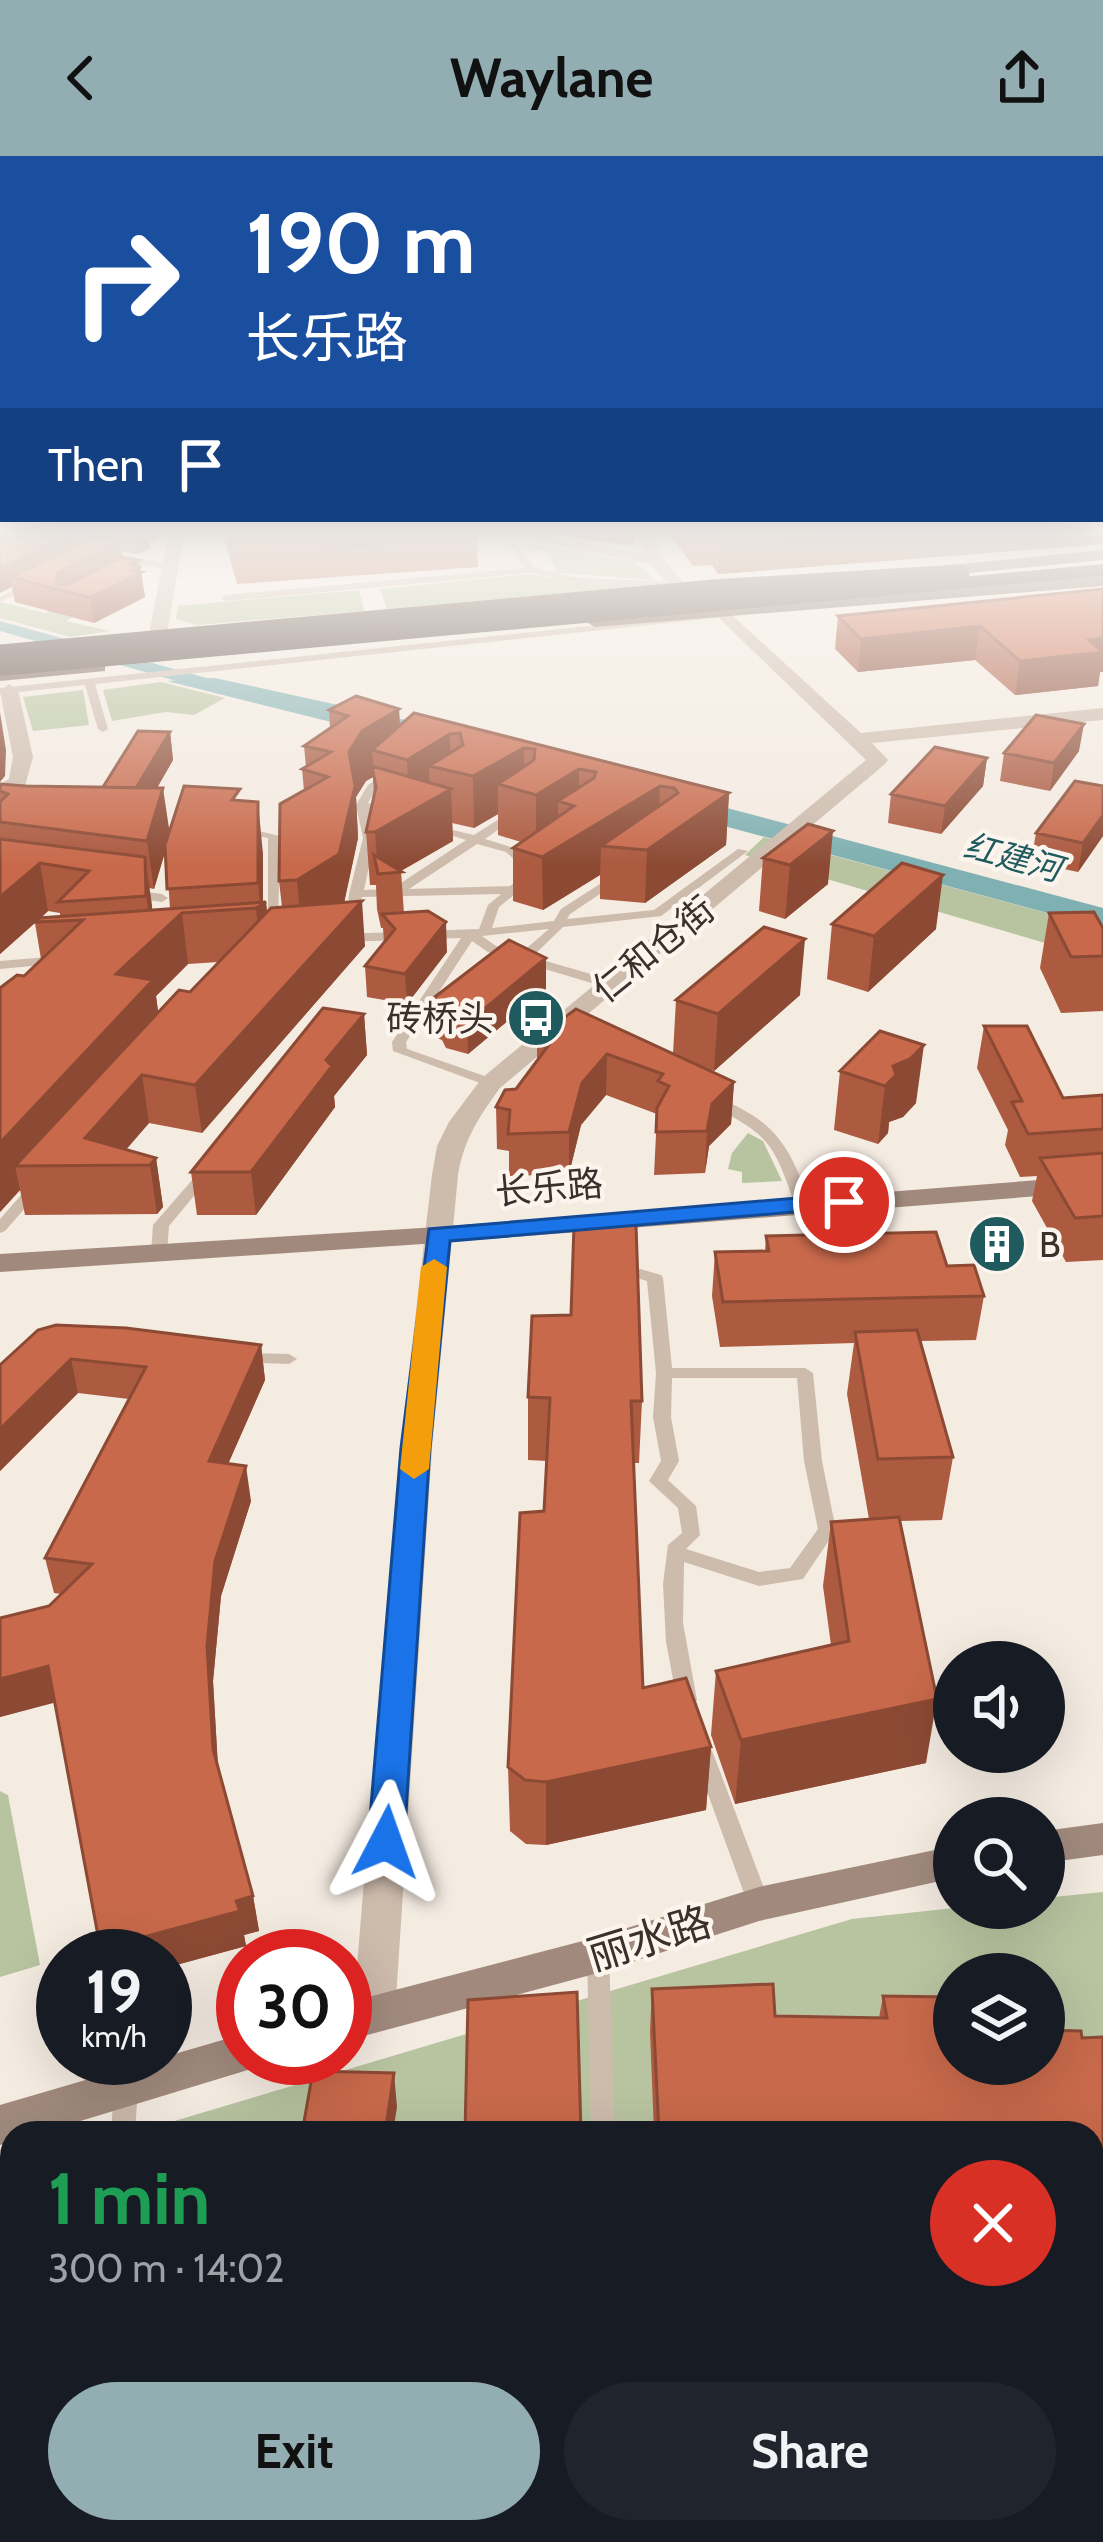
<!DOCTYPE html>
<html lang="en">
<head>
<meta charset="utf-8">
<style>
	body { margin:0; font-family:Cabin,"Noto Sans SC",sans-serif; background:#20242c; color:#f1f3f6; height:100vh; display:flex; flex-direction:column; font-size:45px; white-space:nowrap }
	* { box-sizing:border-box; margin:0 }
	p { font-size:39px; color:#9ea1a6 }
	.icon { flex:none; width:66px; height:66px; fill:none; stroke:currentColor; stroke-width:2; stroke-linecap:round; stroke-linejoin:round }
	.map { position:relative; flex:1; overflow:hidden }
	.side { position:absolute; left:0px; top:1965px; width:1104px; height:423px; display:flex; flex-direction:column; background:#171b24; border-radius:36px 36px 0 0; box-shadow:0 12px 48px #0002 }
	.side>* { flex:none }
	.guide { position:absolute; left:0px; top:0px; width:1104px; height:366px; box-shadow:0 12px 48px #0002; background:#1a4fa0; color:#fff; overflow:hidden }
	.tools { position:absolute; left:933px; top:1485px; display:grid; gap:24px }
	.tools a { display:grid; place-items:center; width:132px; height:132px; border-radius:50%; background:#171b24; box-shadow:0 12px 48px #0002; font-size:60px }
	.speed { position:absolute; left:36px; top:1773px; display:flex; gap:24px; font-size:60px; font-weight:700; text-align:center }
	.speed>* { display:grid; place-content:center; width:156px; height:156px; border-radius:50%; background:#171b24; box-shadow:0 12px 48px #0002; line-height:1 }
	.speed small { font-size:30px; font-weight:400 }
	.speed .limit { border:18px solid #d22; background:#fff; color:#111 }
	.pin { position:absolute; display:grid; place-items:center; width:102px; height:102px; color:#fff; margin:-51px; border:6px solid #fff; border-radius:50%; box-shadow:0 3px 12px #0007 }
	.me { position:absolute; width:132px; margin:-66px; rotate:4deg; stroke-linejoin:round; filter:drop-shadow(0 0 9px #0008) }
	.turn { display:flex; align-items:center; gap:42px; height:252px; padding:0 48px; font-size:54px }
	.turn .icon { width:156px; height:156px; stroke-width:2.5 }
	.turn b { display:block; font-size:84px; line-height:102px }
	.then { display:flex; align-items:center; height:114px; padding:0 48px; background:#0003; gap:24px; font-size:45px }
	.round { display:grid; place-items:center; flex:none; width:126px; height:126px; border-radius:63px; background:#20242c }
	.head { display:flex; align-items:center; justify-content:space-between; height:204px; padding:0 48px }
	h1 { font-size:72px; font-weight:700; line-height:90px; color:#1e9e55 }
	.action { display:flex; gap:24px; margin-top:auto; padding:24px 48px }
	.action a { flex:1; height:138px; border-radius:72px; background:#92aeb2; color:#111; font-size:48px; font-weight:700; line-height:138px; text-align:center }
	.action a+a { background:#20242c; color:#f1f3f6 }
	header { display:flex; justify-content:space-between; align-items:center; height:156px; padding:0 48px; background:#92aeb2; color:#111; font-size:54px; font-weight:700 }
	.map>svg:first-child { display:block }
	.green { fill:#b8c4a0; fill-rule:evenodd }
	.water { fill:#7fb0b2 }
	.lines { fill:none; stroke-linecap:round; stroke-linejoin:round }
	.canal { fill:#7fb0b2; fill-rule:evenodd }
	.lane { fill:#cdbbac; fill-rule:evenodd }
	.street { fill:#cdbbac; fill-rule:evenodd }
	.secondary { fill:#a18a7d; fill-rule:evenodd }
	.primary { fill:#7d675c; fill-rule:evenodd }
	.highway { fill:#5c4a42; fill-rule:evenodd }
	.highway-bridge { stroke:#5c4a42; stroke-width:21 }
	.wall { fill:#ac5a40; fill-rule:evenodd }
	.shaded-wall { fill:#8c4a34 }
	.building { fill:#c8694b; stroke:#8c4a34; stroke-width:3 }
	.route { fill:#1a73e8; stroke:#114b97; stroke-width:3 }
	.slow { fill:#f59e0b }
	.labels { text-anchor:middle; stroke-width:9; stroke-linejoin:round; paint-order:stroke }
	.far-water-label { font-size:33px; font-style:italic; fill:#1f5a5e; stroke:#fbf5ee }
	.street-label { font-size:36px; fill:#3b302b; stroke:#fbf5ee }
	.poi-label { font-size:36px; fill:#3b302b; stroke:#fbf5ee; text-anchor:end }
	.near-street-label { font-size:42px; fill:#3b302b; stroke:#fbf5ee }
</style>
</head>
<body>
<header><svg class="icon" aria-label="back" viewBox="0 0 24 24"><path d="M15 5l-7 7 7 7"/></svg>Waylane<svg class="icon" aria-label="share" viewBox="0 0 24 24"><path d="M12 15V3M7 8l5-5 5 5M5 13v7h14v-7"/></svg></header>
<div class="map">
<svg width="1103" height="2386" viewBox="0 0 1103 2386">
	<rect width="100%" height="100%" fill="#f4ebe1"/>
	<path class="green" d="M526,387L635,406L655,424L557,417L546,395H532Z
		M530,418L576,427L647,430L387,453L380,433Z
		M359,434L364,455L197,469L176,463L178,450Z
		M0,446L45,457L55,452L84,454L66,465L110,475L71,481L0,462Z
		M161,526L225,542L194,559L166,556L112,565L103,534Z
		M83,534L89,569L33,575L23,541Z
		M764,681L1103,772V804L745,699Z
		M748,977L763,985L782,1025L742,1027V1016L728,1013L732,997Z
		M0,1635L8,1639L40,1809L0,1821Z
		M1103,1736V2386H0V2017L12,2014V2376H1092V1977H134L852,1763L954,1752H1044V1742ZM954,1818H1044V1908H954Z"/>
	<path class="water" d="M215,522L469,578L678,639L1103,752V772L435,592L167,525Z"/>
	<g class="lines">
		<path class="canal" d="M0,465L232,529L235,533L226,539L0,475Z"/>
		<path class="lane" d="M506,375L534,412L579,422L680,426L685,429L680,432L579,428L531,417L226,445L221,442L226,439L525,412L502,378Z
			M119,399L169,408L173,411L169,414L116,404L115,402Z
			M28,427L36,429L0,446V441Z
			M721,456L724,457V461L95,528L108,573L103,576L98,573L85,529L0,538V532Z
			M386,617L395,619L376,633L368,647L399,659L393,662L369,655L375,682L364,734L392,733L466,684L431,673V669L474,679L510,656L520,658L485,683L514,692L532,708V724L499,751L492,772L554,765L561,753L617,717L621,718V724L570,758L567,763L654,754L738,693L748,695L661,760L563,771L532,801L615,825V831H605L488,796L472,785L406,886L407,893L496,924L498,927L491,931L393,895L392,886L461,782L342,786L336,782L342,778L479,773L488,749L501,738L362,741L357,764L351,768L347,767L349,738L363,682L356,649L368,629ZM477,688L506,696L520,709V723L510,730L409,733ZM549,773L521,797L496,790L482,780Z
			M241,671L280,680L278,772L274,773L268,769V682L237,676L235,674Z
			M132,734L162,738L168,742L162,746L128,741V735Z
			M59,800L65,804L63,807L0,813V805Z
			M712,940C775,963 789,988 811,1049L808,1052H798L795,1049C773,984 768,979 707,947L705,944Z
			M205,1014L212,1018L169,1070L167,1097L165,1100H153L151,1097L153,1069L200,1015Z
			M35,1028L42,1032L40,1035L5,1075L0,1077V1063L30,1029Z
			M616,1106L661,1119L663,1122L672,1212H805L813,1217L822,1305L836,1374L803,1423L759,1430L684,1406L683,1467L697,1544L694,1549L687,1552L680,1549L677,1544L666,1486L663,1428L668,1389L682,1377L678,1352L649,1325L661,1305L653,1261L656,1217L647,1125L610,1114L608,1111ZM672,1222H797L804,1305L818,1373L790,1412L759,1416L686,1393L700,1379L696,1350L668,1324L679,1305L671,1261Z
			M244,1197L289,1198L297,1203L289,1208L238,1206L236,1202Z
			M703,1589L710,1591L713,1597L770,1748L767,1755L759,1757L751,1755L748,1748L693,1597L696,1591Z
			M598,1789L606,1792L609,1799L615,1977H591L587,1799L590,1792Z
			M126,1920L134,1923L138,1931L135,1977H111L114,1931L118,1923Z
			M1092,2190L1101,2194L1103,2198V2261L1094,2257L1092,2254Z
			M12,2265V2313L10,2319L0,2323V2275L2,2269Z
			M382,2376H410V2386H382Z
			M598,2376H626V2386H598Z"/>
		<path class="street" d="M169,375H185L165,488L156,493L147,488Z
			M478,375H511L644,397L634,375H650L662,402L696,440L682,444L650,408Z
			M723,451L861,577L1103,552V564L872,587L888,604L885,608L500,932C479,961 464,983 458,1019L432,1292L395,1858L389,1871L374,1877L359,1871L353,1858L400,1292L432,1019L437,990L449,966L482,922L866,604L717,460V452Z
			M9,528L18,534L33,601L25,630L0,642V628L9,623L13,601L0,535Z"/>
		<path class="secondary" d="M1103,1019V1035L438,1087L0,1116V1098L438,1071Z
			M1103,1667V1699L1044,1707V1675Z
			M954,1690V1722L759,1765L598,1817L345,1885V1847L598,1781L759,1731Z
			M243,1878V1902H262L258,1911L41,1977H12V1986L0,1989V1949Z"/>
		<path class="primary" d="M1103,394V404L930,421L922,416L930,411Z
			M1103,420V430L595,471L586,466L595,461Z
			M99,506L105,507V515L0,525V515Z"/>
		<path class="highway" d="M1103,408V420L0,520V508Z"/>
		<path class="highway-bridge" d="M0,499L713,434L959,419"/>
	</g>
	<path class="wall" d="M0,375H99L95,381L106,383L105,375H165L163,380L149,387V393L137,398L121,395L122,401L139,404L145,441L94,467L15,446Z
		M222,375H476L478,411L237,428Z
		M533,375H635V387L631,390Z
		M667,375H1103L1102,388L718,418L712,409L693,410Z
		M1103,433L1100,516L1098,530L1015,539L975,504L858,516L835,493L838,460Z
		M399,553L400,570L414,557L729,637L726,689L645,747L600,743V719L543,754L513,745V692L521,686L498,679V658L474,672L452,667L453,685L401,715L404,757L447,796L407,848L367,841L365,810L384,787L383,772H381L377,753L376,729H370L366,676L374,642L373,621L366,625L356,641L358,682L344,746L365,790L202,977L149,967L126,993L156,1002L163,1051L157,1058L25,1059L20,1034L0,1056V832L24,820L41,803L35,767L0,798V628L103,631L170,576L173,604L157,632L169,677L242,645L263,698V746H266L267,756L282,751L279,725L304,635L302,613L306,611L304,590L330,572L329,554ZM166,693L170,753L152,754L149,732L154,733ZM48,755L60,757V761L41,762ZM218,806L190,836L158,856L156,840L188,808Z
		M1079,595L1050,635L1000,625L1004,597Z
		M987,602L983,630L941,678L888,667L891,638Z
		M1103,630V680L1078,716L1031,706L1036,677Z
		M808,668L828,728L785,763L759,755L763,702Z
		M1049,757L1103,772V855L1061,857L1040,812Z
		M832,768L936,773L868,836L827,823Z
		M546,833L468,898L446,892L442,884L428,878L427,847Z
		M800,839L714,915L698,910L734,926L731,968L709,990L705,1017L654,1019L657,958L606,939L581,969L569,1018L509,1020V995L497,993L496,951L516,933L537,905V882L673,898L676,844Z
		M364,858L367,899L334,940L335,951L256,1059H197L191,1016Z
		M984,870L1063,942L1103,939V1104L1066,1106L1032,1045L1037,1020L1020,1021L1005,989L1008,974L977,912Z
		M880,875L916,947L903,961L889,966L888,977L878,988L834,974L840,915Z
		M766,1080L947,1110L984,1140L976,1184L921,1185L953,1301L942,1364L900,1365L926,1607L735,1648L711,1579L716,1515L831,1489L823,1430L831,1366L869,1363L847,1238L854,1187L720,1191L712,1140L715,1096L765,1095Z
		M261,1189L265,1224L228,1308L251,1345L221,1440L213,1525L218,1611L253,1740L259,1775L244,1779L246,1790L165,1812V1800H102L55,1546L0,1561V1462L49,1450L61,1438L54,1437L45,1402L129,1243L78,1237L0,1315V1209Z
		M528,1241L642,1245L639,1307H634L643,1532L711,1591L706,1654L546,1689L526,1688L510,1675L508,1611L544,1355L547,1305L528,1304Z
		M652,1833L775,1860L879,1862L883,1840L954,1908L1082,1882L1103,1881V2152L1092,2153V1977H654L650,1875Z
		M0,2005L12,2007V2231L10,2236L0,2234Z
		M12,2376H186L184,2386H0Z
		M669,2376H833L834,2381L833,2386H669Z
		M941,2376H1092L1097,2386H943Z"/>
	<path class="shaded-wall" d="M0,375H17L20,389L0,398Z
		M88,375H99L90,389Z
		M134,375H165L163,380L149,387V393L137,398Z
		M631,375H635V387L631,390Z
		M890,375H1103L1102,388L718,418L720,388Z
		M71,378L74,400L11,421L12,431L0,437V413Z
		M120,385L123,409L71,437L56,428L57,417Z
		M139,404L145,441L94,467L90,442L129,408Z
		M980,470L975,504L858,516L861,483Z
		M1103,482V516H1100L1098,530L1015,539L1020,505L1089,484Z
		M399,553L401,602L372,594L374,620L372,610L373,621L366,625L356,641L358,682L343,752L302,778L297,724L349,596L362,575Z
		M0,556L6,594L5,620L0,626Z
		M1084,568L1079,595L1050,635L1054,607Z
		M170,576L173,604L139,663L135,634Z
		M450,578L451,615L429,610L430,642L409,655L407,604Z
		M524,592V635L498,628V658L474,672L473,620Z
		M987,602L983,630L941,678L945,650Z
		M579,613V664L574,650L558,645V677L536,691V639Z
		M660,630L658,682L601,690L600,719L543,754L542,701Z
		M163,632L170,679L154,733L147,685Z
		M451,633L453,685L399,716L378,718L375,676Z
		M729,637L726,689L645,747L647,694Z
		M258,646L263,698V747L266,746L271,797L261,803L256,752L260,749L258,727Z
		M1103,659V680L1078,716L1083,687Z
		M833,675L828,728L785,763L790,709Z
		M145,701L152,749L153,783L182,757L188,808L156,840L161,877L15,1010L20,1034L0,1056V987L116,818L153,784L146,740Z
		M40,707L48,755L0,798V741Z
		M943,719L936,773L868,836L874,780Z
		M362,745L365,790L202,977L195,929Z
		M446,766L447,796L407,848L405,818Z
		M805,783L800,839L714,915L718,858Z
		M546,802V833L468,898L467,867Z
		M364,858L367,899L334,940L335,951L256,1059L251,1016L326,904Z
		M924,889L916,947L903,961L889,966L888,977L878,988L885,930L893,910Z
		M607,898L606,939L581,969L569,1018V976L582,927Z
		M142,919L149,967L113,1009L85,982Z
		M734,926L731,968L709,990L705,1017L707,975L712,948Z
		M156,1002L163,1051L157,1058L150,1009Z
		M261,1189L265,1224L214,1340L209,1305Z
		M71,1203L78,1237L0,1315V1273Z
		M246,1310L251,1345L221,1440L213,1525L219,1629L213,1593L207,1490L215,1405Z
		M48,1510L57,1546L0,1561V1523Z
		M937,1543L926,1607L735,1648L741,1584Z
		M711,1591L706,1654L546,1689V1626Z
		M253,1740L259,1775L244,1779L246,1790L165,1812V1800H121L118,1788Z
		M116,1780L121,1800H102L99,1785Z
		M394,1917L397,1951L393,1977H385Z
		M12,2161V2231L10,2236L0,2211V2191Z
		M84,2376H93L97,2386H81Z
		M179,2376H186L184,2386H182Z"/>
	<path class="building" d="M35,375H56L71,378L0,413V389Z
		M227,375H476L477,381L234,398Z
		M690,375H890L720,388L714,379L695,380Z
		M94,381L120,385L57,417L56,428L67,429L122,401L139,404L129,408L139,411L129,415L142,416L90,442L11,421Z
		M1103,433V482L1089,484L1103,496L1020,505L980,470L861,483L838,460Z
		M356,540L399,553L362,575L349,596L355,630L339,698L297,724L279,725L280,648L328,621L302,613L331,596L304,590L348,560L329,554Z
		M414,557L729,637L647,694L601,690L678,637L674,632L660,630L542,701L513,692L574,650L558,645L594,622L596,616L579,613L536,639L498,628L534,604L535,593L524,592L473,620L429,610L463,589L460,577L450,578L407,604L372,594Z
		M1036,559L1084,568L1054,607L1004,597Z
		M138,575L170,576L136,632L103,631Z
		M935,591L987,602L945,650L891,638Z
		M372,610L451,633L375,676H366L376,631Z
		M1075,625L1103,630V659L1083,687L1036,677Z
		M0,628L25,630L163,632L147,685L0,666V646L8,638L0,635Z
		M184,630L240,633L232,644L258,646V727L167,733L165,689Z
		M808,668L833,675L790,709L763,702Z
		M0,683L145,701L146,740L58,746L89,715L40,707L0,741Z
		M374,699L402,716L378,718Z
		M902,707L943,719L874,780L832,768Z
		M362,745L195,929L142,919L85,982L156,1002L150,1009L15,1010L179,834L190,836L271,752Z
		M266,746L256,752L182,757L116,818L153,824L0,987V832L17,819L24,820L83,764L35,766L39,762Z
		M428,755L446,766L405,818L365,810L395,773L382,758Z
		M1094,756L1103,772V800L1071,801L1049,757Z
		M764,771L805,783L718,858L676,844Z
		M509,784L546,802L467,867L445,861L441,853L427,847Z
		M323,852L364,858L326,904L332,910L251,1016H191Z
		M576,853L734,926L712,948L707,975L656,976L657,952L669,930L658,925L663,918L607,898L582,927L569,976L508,978L510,954L496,951L505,934L516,933L551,886L537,882Z
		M984,870H1027L1063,942L1103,939V973L1028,978L1012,946L1022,945Z
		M880,875L924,889L910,903L893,910L896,919L885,930L840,915Z
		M1103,997V1060L1075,1062L1040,1002Z
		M574,1069H636L642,1245H631L643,1532L686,1522L711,1591L546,1626L525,1624L508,1611L520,1357L544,1355L550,1242L528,1241L532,1160L571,1159Z
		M936,1076L947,1110L974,1109L984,1140L723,1146L715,1096L769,1095L766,1080Z
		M56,1169L126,1172L261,1189L209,1305L246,1310L215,1405L207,1490L213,1593L253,1740L236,1745L240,1755L118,1788L116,1780L99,1785L48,1510L0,1523V1462L49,1450L92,1408L45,1402L146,1211L71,1203L0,1273V1209L38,1174Z
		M917,1174L953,1301L878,1303L855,1176Z
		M899,1361L937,1543L741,1584L716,1515L849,1485L831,1366Z
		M773,1828L775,1860L887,1862L883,1840L954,1841V1908H1044V1874L1081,1875L1082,1882L1103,1881V2113H1092V1977H659L652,1833Z
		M577,1836L581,1977H465L468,1844Z
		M313,1915L394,1917L385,1977H302Z
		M0,2005L12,2007V2161L0,2191Z
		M12,2310V2376H84L81,2386H0V2356Z
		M1092,2354L1097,2386H1030L958,2380V2376H1092Z
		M263,2376H357L356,2386H263Z
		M490,2376H572V2386H490Z
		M698,2376H833L834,2381Z"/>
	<linearGradient id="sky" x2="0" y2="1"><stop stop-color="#7eb2d2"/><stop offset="0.53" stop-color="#faf6f2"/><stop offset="1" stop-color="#faf6f2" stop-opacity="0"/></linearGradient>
	<rect width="1103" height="709" fill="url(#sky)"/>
	<path class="route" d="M844,1038L853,1041L857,1046L853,1051L450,1085L430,1292L404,1686L399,1696L386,1701L374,1696L368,1686L401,1292L429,1073Z"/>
	<path class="slow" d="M434,1103L447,1111L429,1313L414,1323L400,1313L421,1111Z"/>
	<defs>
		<g id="bus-disc" transform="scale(3)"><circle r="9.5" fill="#1f5a5e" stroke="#fbf5ee"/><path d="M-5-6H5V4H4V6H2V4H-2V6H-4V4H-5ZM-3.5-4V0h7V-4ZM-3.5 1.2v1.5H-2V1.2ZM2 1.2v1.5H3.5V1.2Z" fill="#fff"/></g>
		<g id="building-disc" transform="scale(3)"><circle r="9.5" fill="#1f5a5e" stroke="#fbf5ee"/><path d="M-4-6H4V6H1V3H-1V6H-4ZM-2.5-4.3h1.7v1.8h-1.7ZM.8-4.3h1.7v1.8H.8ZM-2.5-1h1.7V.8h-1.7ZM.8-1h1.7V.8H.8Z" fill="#fff"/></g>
	</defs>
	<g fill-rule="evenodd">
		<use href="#bus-disc" x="536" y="862"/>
		<use href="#building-disc" x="997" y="1088"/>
	</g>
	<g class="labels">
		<g class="far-water-label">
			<text transform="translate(1013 701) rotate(15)" y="12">红建河</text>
		</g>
		<g class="street-label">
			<text transform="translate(653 793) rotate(-39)" y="13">仁和仓街</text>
			<text transform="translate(549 1031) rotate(-5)" y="13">长乐路</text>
		</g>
		<g class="poi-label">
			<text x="494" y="875">砖桥头</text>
			<text x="1039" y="1101" text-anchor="start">B</text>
		</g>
		<g class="near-street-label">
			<text transform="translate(649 1782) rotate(-17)" y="15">丽水路</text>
		</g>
	</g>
</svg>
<div class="tools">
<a><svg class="icon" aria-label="sound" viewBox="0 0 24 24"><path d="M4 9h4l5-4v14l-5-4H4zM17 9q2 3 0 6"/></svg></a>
<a><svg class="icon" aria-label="search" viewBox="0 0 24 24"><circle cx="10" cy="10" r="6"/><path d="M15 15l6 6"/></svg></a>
<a><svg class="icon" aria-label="layers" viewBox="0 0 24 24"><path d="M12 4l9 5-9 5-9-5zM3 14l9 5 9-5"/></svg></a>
</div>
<div class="speed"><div>19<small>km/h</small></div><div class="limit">30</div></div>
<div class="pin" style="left:844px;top:1046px;background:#d93025"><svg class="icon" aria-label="arrive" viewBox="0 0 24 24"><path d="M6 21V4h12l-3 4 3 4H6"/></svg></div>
<svg class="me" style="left:386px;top:1686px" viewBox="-20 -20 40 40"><path d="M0-17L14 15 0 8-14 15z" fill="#1a73e8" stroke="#fff" stroke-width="4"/></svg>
<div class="guide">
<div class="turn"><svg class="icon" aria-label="right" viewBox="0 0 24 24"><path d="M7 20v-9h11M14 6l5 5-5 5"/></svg><div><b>190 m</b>长乐路</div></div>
<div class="then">Then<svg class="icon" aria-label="arrive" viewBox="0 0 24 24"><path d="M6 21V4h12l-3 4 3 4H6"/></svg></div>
</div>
<section class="side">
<div class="head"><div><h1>1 min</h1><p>300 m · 14:02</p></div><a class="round" style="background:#d93025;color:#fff"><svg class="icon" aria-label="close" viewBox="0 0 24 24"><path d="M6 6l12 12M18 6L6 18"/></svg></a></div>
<div class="action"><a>Exit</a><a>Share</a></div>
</section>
</div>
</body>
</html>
